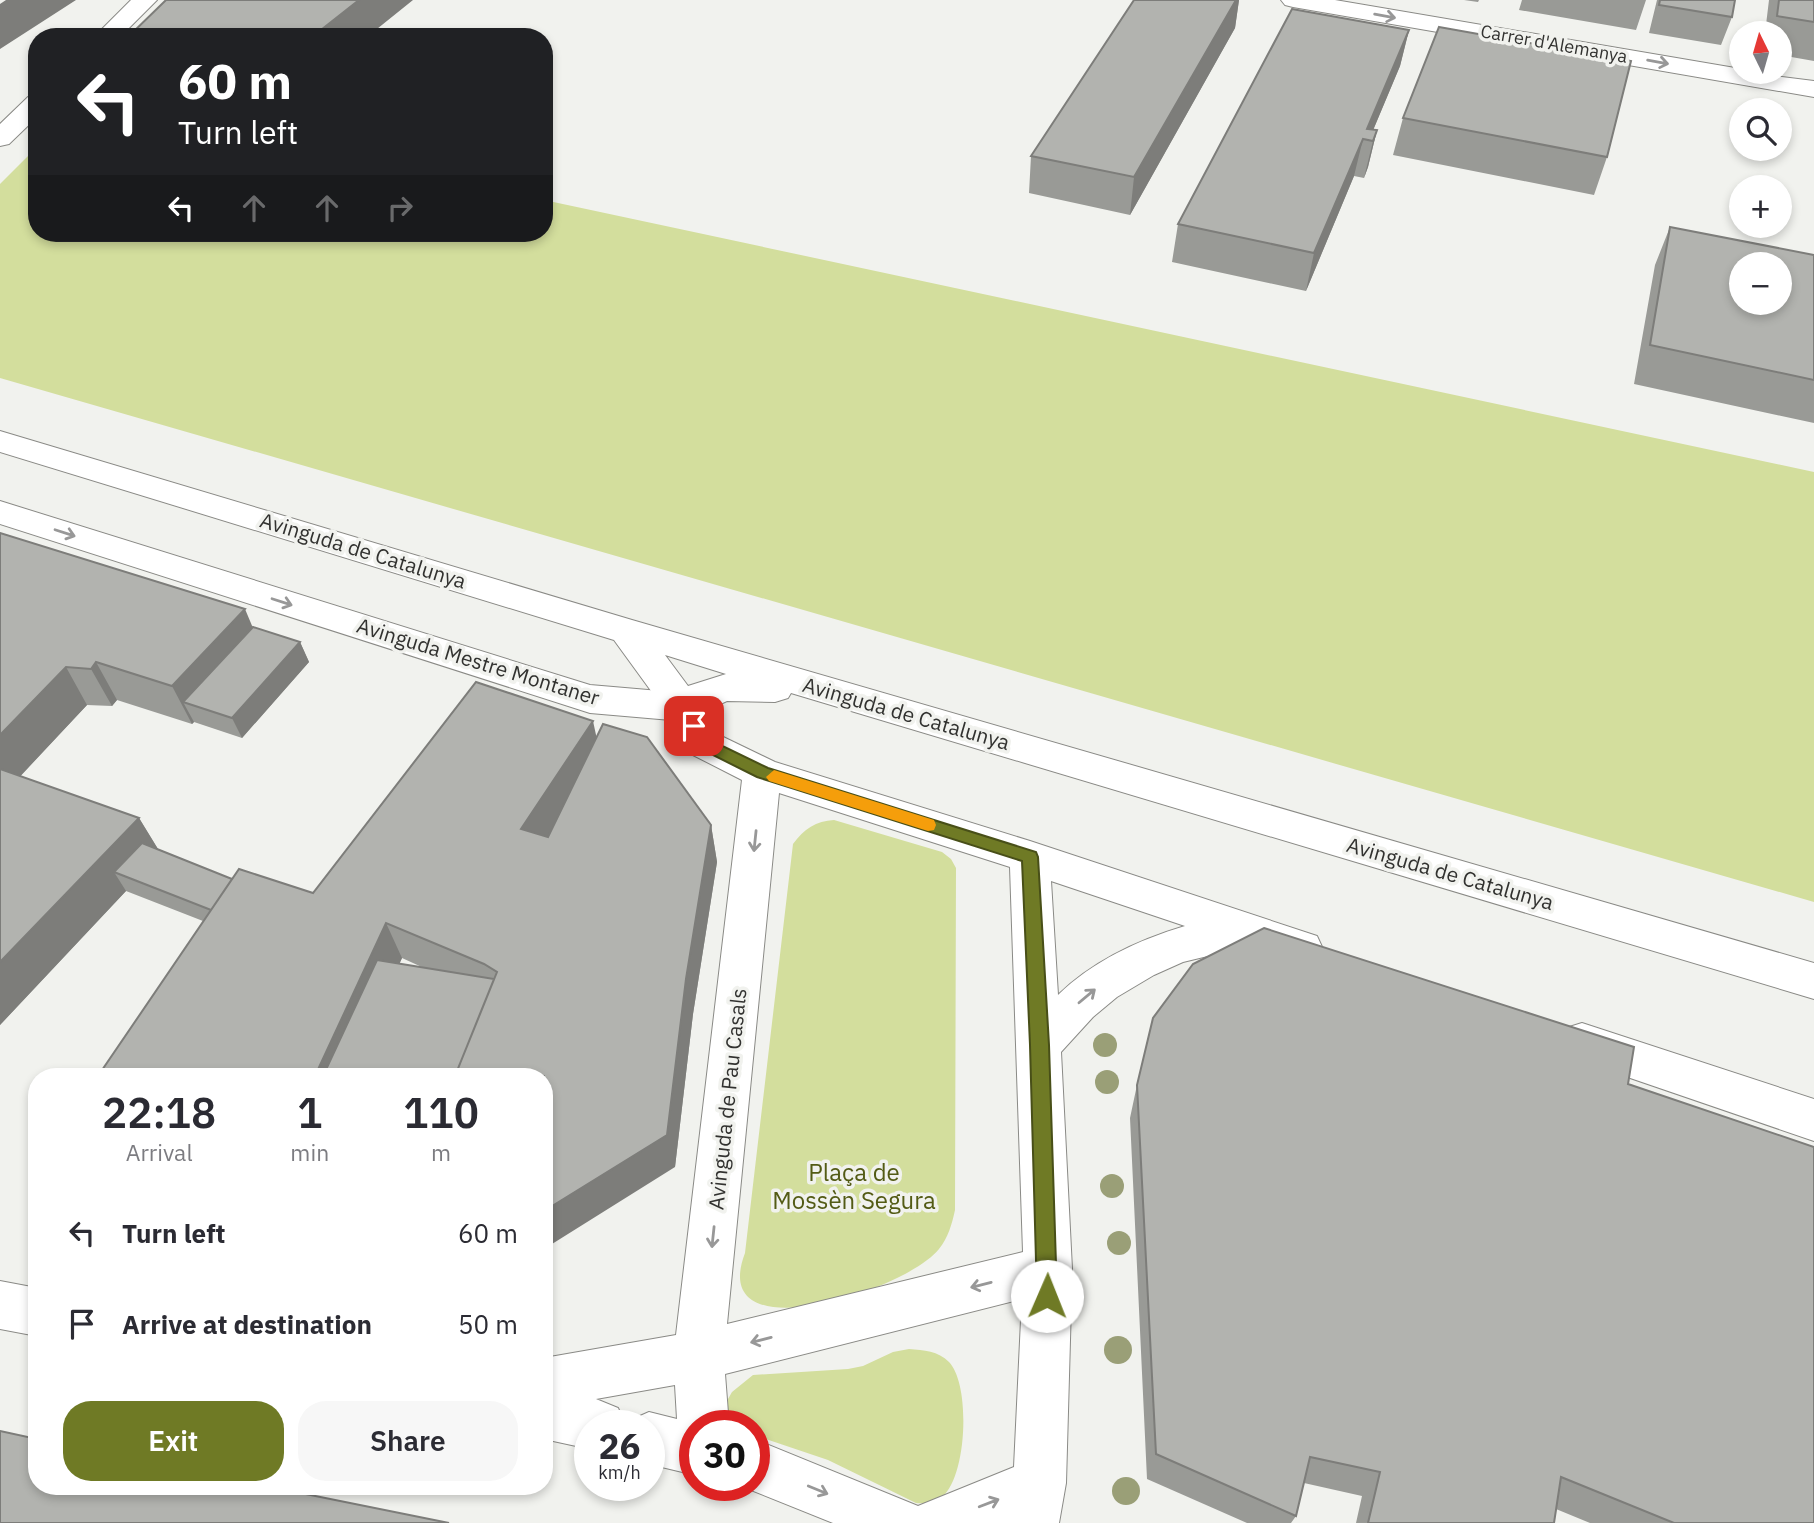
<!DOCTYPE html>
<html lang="en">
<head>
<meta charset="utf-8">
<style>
	body { margin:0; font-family:"IBM Plex Sans",sans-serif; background:#f7f7f7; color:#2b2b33; height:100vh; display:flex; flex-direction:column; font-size:26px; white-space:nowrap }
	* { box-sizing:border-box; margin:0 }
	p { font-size:23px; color:#7c7c81 }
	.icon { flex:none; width:38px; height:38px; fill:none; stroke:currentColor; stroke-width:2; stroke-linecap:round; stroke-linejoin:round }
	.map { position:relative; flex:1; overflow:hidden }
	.drawer { position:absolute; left:28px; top:1068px; width:525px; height:427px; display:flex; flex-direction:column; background:#fff; border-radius:28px; box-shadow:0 4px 10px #0003 }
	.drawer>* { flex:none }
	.banner { position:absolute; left:28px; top:28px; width:525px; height:214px; border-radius:28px; box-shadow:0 4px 10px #0003; background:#202124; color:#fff; overflow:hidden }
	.needle { width:46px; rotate:355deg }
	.buttons { position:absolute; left:1729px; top:21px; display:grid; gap:14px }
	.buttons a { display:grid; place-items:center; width:63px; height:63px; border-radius:50%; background:#fff; box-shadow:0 4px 10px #0003; font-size:35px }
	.speed { position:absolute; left:574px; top:1410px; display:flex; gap:14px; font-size:35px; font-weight:700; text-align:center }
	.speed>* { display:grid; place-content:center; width:91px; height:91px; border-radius:50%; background:#fff; box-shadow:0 4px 10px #0003; line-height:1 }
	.speed small { font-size:18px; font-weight:400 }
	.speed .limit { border:10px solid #d22; background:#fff; color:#111 }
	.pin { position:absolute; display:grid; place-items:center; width:60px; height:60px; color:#fff; margin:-30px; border-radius:14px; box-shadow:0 4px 10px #0006 }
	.me { position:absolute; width:77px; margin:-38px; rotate:1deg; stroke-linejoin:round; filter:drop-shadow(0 0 5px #0008) }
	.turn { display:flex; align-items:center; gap:24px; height:147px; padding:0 35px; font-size:32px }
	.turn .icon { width:91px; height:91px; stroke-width:2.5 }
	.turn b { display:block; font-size:49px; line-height:60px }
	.lanes { display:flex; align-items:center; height:66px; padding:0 35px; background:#0003; justify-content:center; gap:35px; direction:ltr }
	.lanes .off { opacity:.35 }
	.eta { display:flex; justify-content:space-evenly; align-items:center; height:119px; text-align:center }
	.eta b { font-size:42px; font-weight:600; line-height:49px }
	.button { display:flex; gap:14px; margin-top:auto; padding:14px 35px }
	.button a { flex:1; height:80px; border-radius:28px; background:#6f7a25; color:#fff; font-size:28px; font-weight:600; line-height:80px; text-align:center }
	.button a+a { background:#f7f7f7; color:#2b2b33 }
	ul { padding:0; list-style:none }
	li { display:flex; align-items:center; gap:21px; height:91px; padding:0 35px }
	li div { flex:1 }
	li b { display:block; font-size:26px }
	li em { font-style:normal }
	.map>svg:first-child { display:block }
	.green { fill:#d3de9d }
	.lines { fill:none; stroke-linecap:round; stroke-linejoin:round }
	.street-casing { stroke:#8a8a86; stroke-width:2 }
	.secondary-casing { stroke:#8a8a86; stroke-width:2 }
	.street { fill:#fff; fill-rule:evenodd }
	.secondary { fill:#fff; fill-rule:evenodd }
	.tree { fill:#9a9f77 }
	.wall { fill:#999a96; fill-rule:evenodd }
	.shaded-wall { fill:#7d7d7a }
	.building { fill:#b2b3af; stroke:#7d7d7a; stroke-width:2; fill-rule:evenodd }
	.oneway { stroke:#989898 }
	.route { fill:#6f7a25; stroke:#484f18; stroke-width:2 }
	.slow { fill:#f59e0b }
	.labels { text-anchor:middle; stroke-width:7; stroke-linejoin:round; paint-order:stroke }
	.far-street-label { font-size:18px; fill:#323230; stroke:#f1f2ee }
	.street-label { font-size:21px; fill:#323230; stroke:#f1f2ee }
	.near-park-label { font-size:24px; fill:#535b15; stroke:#f1f2ee }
</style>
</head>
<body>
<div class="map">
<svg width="1814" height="1523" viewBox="0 0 1814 1523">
	<rect width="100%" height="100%" fill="#f1f2ee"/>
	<path class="green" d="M37,147V233H544V200L1814,472V902L0,378V184Z
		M834,820L942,852L951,859L956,868L955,1210C952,1224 948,1238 939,1249C906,1291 706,1355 745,1253L793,844C804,829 816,821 834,820Z
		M909,1349C924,1350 938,1351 949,1362C971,1385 967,1477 942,1497C936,1502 924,1504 916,1503L828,1460L754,1435V1426H735L728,1420L724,1406L732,1392L753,1375L848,1369L863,1366L893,1352Z"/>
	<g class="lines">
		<g class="street-casing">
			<path id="street" d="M131,0H157L120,37H94Z
				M1281,0H1335L1741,69V72L1814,81V97L1293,7L1285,5Z
				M37,94V117L9,144L0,146V124L28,97Z
				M0,501L590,685L683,693L696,697L717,734L775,762L1030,841L1317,936L1323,949L1317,962L1302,967L1245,947L1183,962L1154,975L1117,997L1093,1017L1061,1052L1072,1269L1066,1483L1059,1523H833L741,1486H754V1439L918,1506L1014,1467L1022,1299L725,1374L729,1426H695V1475L649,1464V1426H628L631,1420L649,1412L677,1419L675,1385L596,1399L618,1408L626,1426H590V1449L544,1439V1358L676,1335L742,780L691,754L671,720L590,713L0,524ZM779,793L1010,867L1023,1252L727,1324ZM1051,881L1185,926C1138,940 1093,961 1058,995Z
				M1582,1023L1814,1099V1141L1566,1056L1560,1042L1566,1028Z
				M0,1281L37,1288V1336L0,1329Z"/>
		</g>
		<g class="secondary-casing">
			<path id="secondary" d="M0,431L632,620L1814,963V999L791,693L788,698L775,702L727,701L683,721L670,717L614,640L0,452ZM665,655L726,674L688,686Z"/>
		</g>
		<use href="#street" class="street"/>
		<use href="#secondary" class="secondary"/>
	</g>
	<g class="tree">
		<circle cx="1105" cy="1045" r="12"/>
		<circle cx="1107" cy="1082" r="12"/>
		<circle cx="1112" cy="1186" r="12"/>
		<circle cx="1119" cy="1243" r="12"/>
		<circle cx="1118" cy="1350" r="14"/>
		<circle cx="1126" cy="1491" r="14"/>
	</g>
	<path class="wall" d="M1134,0H1239L1235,28L1130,215L1029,193L1031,156Z
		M1464,0H1479L1478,2Z
		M1522,0H1646L1636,30L1519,10Z
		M1657,0H1735L1732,17L1721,45L1649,33Z
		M1769,0H1814V61L1780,55V33H1765Z
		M1409,30L1400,66L1373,130H1377L1368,167L1364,178L1354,176L1306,291L1172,262L1178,224Z
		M1403,118L1607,157L1594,195L1393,155Z
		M1670,227L1814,255V423L1634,384L1655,265Z
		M0,533L253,627L300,642L309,662L242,738L194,722L192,724L117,700L112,706L87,705L20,776L139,818L158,849L232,879L313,893L597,737L711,825L717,862L693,1014L675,1167L544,1076L203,921L126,891L0,1025ZM402,958L424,968L399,964Z
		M1628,1084L1814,1523H1590L1556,1509L1554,1523H1356L1362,1496L1304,1483L1296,1516L1291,1523H1247L1147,1479L1130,1118L1137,1085Z"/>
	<path class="shaded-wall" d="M6,0H76L0,49V4Z
		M359,0H413L367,37H312Z
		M1236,0H1239L1235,28L1130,215L1134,177Z
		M1409,30L1400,66L1369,140L1367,129Z
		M1377,130L1368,167L1364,178L1373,141Z
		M1363,139L1354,176L1306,291L1314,253Z
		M245,609L261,647L183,702L194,722L192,724L172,686Z
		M300,642L309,662L242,738L232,718Z
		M96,662L117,700L112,706L91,669Z
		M66,667L87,705L0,798V735Z
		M593,721L601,758L532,865L521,829Z
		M139,818L161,854L114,872L126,891L0,1025V962Z
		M711,825L717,862L693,1014L675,1167L544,1249V1211L686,979Z
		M386,923L402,958L349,1076H315Z"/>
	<path class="building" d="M166,0H359L312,37H136L130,35Z
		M1134,0H1236L1134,177L1031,156Z
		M1660,0H1735L1732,17L1659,5Z
		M1779,0H1814V22L1777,16Z
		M1292,9L1409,30L1367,129L1377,130L1373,141L1363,139L1314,253L1178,224Z
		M1439,27L1631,61L1607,157L1403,118Z
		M1670,227L1814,255V380L1650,345ZM1741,264H1780V303H1741Z
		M0,533L245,609L172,686L96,662L91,669L66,667L0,735Z
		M253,627L300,642L232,718L183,702Z
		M476,682L593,721L521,829L548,837L603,724L647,737L711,825L686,979L667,1135L544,1211V1076H455L497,972L484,964L386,923L315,1076H98L239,869L313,893Z
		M0,769L139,818L0,962Z
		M142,843L232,879L211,910L114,872Z
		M1264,928L1634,1047L1628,1084L1814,1147V1523H1674L1561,1477L1554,1523H1368L1380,1472L1310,1457L1296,1516L1156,1454L1137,1085L1153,1018L1193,964Z
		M377,960L494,979L455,1076H323Z
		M0,1431L37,1439V1486H266L449,1523H0Z"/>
	<defs><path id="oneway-shaft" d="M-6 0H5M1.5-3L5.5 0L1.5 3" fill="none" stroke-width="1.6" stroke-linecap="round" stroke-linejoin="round" transform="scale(1.75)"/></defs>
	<g class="oneway">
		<use href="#oneway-shaft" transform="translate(1385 16) rotate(10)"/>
		<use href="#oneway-shaft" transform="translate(1658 62) rotate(10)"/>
		<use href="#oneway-shaft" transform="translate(65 533) rotate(18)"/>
		<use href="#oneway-shaft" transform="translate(282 602) rotate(18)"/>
		<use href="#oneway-shaft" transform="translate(755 841) rotate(96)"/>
		<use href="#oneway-shaft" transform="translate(1087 996) rotate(-40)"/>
		<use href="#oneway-shaft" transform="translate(713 1237) rotate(96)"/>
		<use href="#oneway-shaft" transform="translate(981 1285) rotate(166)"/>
		<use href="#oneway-shaft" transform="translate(761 1340) rotate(166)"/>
		<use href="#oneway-shaft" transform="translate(818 1490) rotate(22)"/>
		<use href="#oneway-shaft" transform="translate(989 1503) rotate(-21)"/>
	</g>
	<path class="route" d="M694,720L699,721L710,740L768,768L1036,852L1038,857L1049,1045L1057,1296L1054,1303L1047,1305L1040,1303L1037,1296L1030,1045L1022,861L757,777L699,748L686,726Z"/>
	<path class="slow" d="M774,770L934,820L936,825L934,830L928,831L769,781L766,777Z"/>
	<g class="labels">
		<g class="far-street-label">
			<text transform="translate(1554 44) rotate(10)" y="6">Carrer d'Alemanya</text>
		</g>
		<g class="street-label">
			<text transform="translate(363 551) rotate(17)" y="7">Avinguda de Catalunya</text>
			<text transform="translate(478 662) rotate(17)" y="7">Avinguda Mestre Montaner</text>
			<text transform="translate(906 714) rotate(16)" y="7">Avinguda de Catalunya</text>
			<text transform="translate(1450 874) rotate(16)" y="7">Avinguda de Catalunya</text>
			<text transform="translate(728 1099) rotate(-84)" y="7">Avinguda de Pau Casals</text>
		</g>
		<g class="near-park-label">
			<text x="854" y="1181">Plaça de<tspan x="854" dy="28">Mossèn Segura</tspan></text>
		</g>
	</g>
</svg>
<div class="buttons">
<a><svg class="needle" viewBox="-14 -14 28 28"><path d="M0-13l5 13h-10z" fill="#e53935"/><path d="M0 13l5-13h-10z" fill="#7c7c81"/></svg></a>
<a><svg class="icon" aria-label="search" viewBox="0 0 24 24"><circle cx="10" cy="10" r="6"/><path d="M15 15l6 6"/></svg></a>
<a>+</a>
<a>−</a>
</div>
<div class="speed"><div>26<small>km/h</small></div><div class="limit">30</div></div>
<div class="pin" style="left:694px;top:726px;background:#d93025"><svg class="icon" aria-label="arrive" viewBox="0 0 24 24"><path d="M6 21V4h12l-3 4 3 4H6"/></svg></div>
<svg class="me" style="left:1047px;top:1296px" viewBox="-20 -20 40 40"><circle r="19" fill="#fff"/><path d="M0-13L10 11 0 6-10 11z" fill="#6f7a25"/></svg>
<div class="banner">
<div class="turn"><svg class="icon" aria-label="left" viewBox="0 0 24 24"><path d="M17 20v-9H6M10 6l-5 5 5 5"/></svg><div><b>60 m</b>Turn left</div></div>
<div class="lanes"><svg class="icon" aria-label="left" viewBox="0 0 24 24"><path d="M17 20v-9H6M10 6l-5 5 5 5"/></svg><svg class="icon off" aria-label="ahead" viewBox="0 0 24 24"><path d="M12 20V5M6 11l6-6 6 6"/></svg><svg class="icon off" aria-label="ahead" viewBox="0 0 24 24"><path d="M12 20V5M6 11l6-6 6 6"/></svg><svg class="icon off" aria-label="right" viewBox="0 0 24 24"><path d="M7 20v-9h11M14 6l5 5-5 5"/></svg></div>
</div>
<section class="drawer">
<div class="eta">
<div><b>22:18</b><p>Arrival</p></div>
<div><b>1</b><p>min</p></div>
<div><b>110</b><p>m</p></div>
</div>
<ul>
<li><svg class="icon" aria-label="left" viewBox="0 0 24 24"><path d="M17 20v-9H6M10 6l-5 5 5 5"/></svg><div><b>Turn left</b></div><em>60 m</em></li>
<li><svg class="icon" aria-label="arrive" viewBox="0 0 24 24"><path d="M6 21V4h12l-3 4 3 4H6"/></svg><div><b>Arrive at destination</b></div><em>50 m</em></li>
</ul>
<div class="button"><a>Exit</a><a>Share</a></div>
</section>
</div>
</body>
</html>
